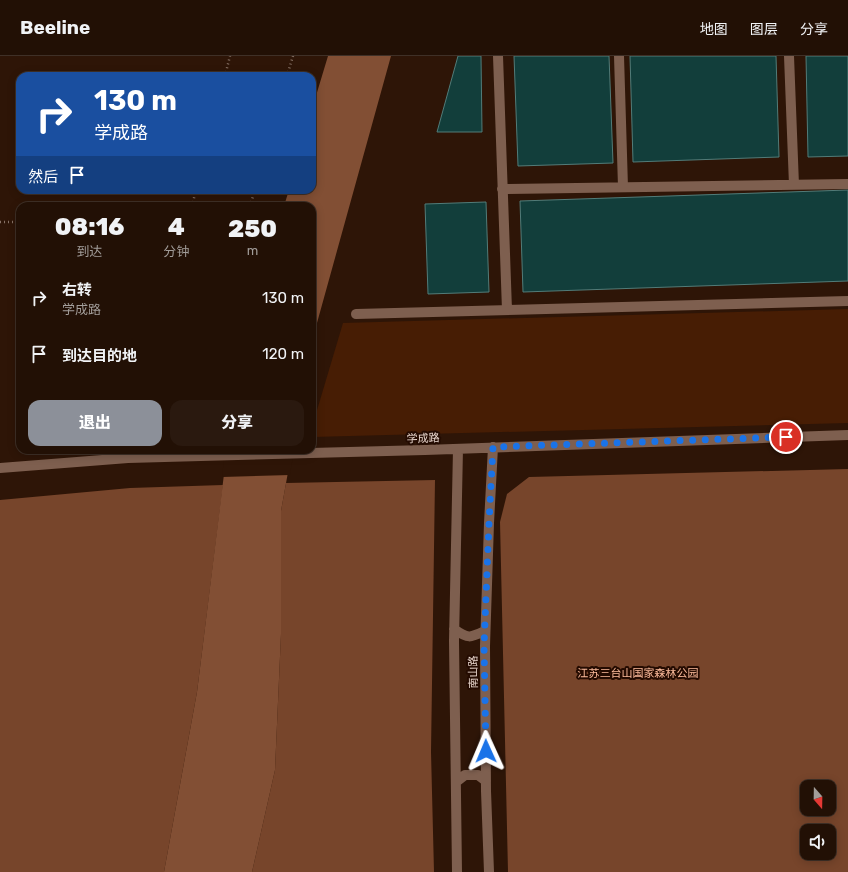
<!DOCTYPE html>
<html lang="zh">
<head>
<meta charset="utf-8">
<style>
	body { margin:0; font-family:Rubik,"Noto Sans SC",sans-serif; background:#2a190f; color:#f1f3f6; height:100vh; display:flex; flex-direction:column; font-size:15px; white-space:nowrap }
	* { box-sizing:border-box; margin:0 }
	p { font-size:13px; color:#a29d9a }
	.icon { flex:none; width:22px; height:22px; fill:none; stroke:currentColor; stroke-width:2; stroke-linecap:round; stroke-linejoin:round }
	.map { position:relative; flex:1; overflow:hidden }
	.details { position:absolute; left:16px; top:146px; width:300px; height:252px; display:flex; flex-direction:column; background:#221005; border-radius:12px; box-shadow:0 2px 10px #0003,0 0 0 1px #3f3027 }
	.details>* { flex:none }
	.banner { position:absolute; left:16px; top:16px; width:300px; height:122px; border-radius:12px; box-shadow:0 2px 10px #0003,0 0 0 1px #3f3027; background:#1a4fa0; color:#fff; overflow:hidden }
	.needle { width:26px; rotate:160deg }
	.controls { position:absolute; left:800px; top:724px; display:grid; gap:8px }
	.controls a { display:grid; place-items:center; width:36px; height:36px; border-radius:8px; background:#221005; box-shadow:0 2px 10px #0003,0 0 0 1px #3f3027; font-size:20px }
	.pin { position:absolute; display:grid; place-items:center; width:34px; height:34px; color:#fff; margin:-17px; border:2px solid #fff; border-radius:50%; box-shadow:0 1px 4px #0007 }
	.me { position:absolute; width:44px; margin:-22px; rotate:359deg; stroke-linejoin:round; filter:drop-shadow(0 0 3px #0008) }
	.turn { display:flex; align-items:center; gap:14px; height:84px; padding:0 12px; font-size:18px }
	.turn .icon { width:52px; height:52px; stroke-width:2.5 }
	.turn b { display:block; font-size:28px; line-height:34px }
	.then { display:flex; align-items:center; height:38px; padding:0 12px; background:#0003; gap:8px; font-size:15px }
	.eta { display:flex; justify-content:space-evenly; align-items:center; height:68px; text-align:center }
	.eta b { font-size:24px; font-weight:800; line-height:28px }
	.action { display:flex; gap:8px; margin-top:auto; padding:8px 12px }
	.action a { flex:1; height:46px; border-radius:12px; background:#8c9099; color:#fff; font-size:16px; font-weight:800; line-height:46px; text-align:center }
	.action a+a { background:#2a190f; color:#f1f3f6 }
	ul { padding:0; list-style:none }
	li { display:flex; align-items:center; gap:12px; height:56px; padding:0 12px }
	li div { flex:1 }
	li b { display:block; font-size:15px }
	li em { font-style:normal }
	header { display:flex; align-items:center; gap:24px; box-sizing:border-box; height:56px; padding:0 20px; background:#221005; border-bottom:1px solid #3f3027 }
	header strong { font-size:19px }
	nav { display:flex; gap:22px; margin-inline-start:auto; font-size:14px }
	.map>svg:first-child { display:block }
	.green { fill:#471d04 }
	.forest { fill:#77452b; fill-rule:evenodd }
	.water { fill:#824f34 }
	.pier { fill:#2e1507 }
	.building { fill:#123e3b; stroke:#527c79 }
	.lines { fill:none; stroke-linecap:round; stroke-linejoin:round }
	.path { stroke:#877266; stroke-width:2.5; stroke-dasharray:1 3; stroke-linecap:butt }
	.minor { stroke:#7e5f4f; stroke-width:10 }
	.route { stroke:#1a73e8; stroke-width:7; stroke-dasharray:0 12.6 }
	.labels { text-anchor:middle; stroke-width:4; stroke-linejoin:round; paint-order:stroke }
	.street-label { font-size:11px; fill:#e9d7ce; stroke:#240b01 }
	.park-label { font-size:11px; fill:#fbba9a; stroke:#240b01 }
</style>
</head>
<body>
<header>
<strong>Beeline</strong>
<nav><a>地图</a><a>图层</a><a>分享</a></nav>
</header>
<div class="map">
<svg width="848" height="816" viewBox="0 0 848 816">
	<rect width="100%" height="100%" fill="#2e1507"/>
	<path class="green" d="M848,253V367L312,381V371L343,267Z"/>
	<path class="forest" d="M848,413V816H508L500,466L507,438L529,421ZM807,731H829V753H807ZM807,775H829V797H807Z
		M435,424L431,696L434,816H252L275,714L281,578V455L286,427Z
		M223,429L197,636L164,816H0V444L130,432Z"/>
	<path class="water" d="M328,0H391L312,285V150H284L289,134H312V53Z
		M227,394H292L281,455V578L275,714L252,816H164L197,636Z"/>
	<path class="pier" d="M225,394H294L290,419L222,421Z"/>
	<path class="building" d="M458,0H481L482,76H437Z
		M514,0H609L613,107L518,110Z
		M630,0H776L779,101L633,106Z
		M806,0H848V100L808,101Z
		M848,134V225L523,236L520,145Z
		M486,146L489,236L428,238L425,148Z"/>
	<g class="lines">
		<path class="path" d="M225,20L230,0
			M287,20L293,0
			M192,150L196,134
			M250,150L255,134
			M0,166H20"/>
		<path class="minor" d="M498,0L507,254
			M619,0L623,131
			M789,0L794,129
			M502,133L848,128
			M356,258L848,245
			M0,412L128,402L425,394L848,379
			M454,573C468,583 470,582 485,575
			M456,726L465,719H478L486,725
			M457,816L454,585L458,393
			M489,816L486,735L485,590L489,467L493,391"/>
	</g>
	<g class="lines">
		<path class="route" d="M486,695L484,590L489,467L493,391L786,381"/>
	</g>
	<g class="labels">
		<g class="street-label">
			<text transform="translate(423 382) rotate(-2)" y="4">学成路</text>
			<text transform="translate(473 616) rotate(-91)" y="4">南山路</text>
		</g>
		<g class="park-label">
			<text x="638" y="621">江苏三台山国家森林公园</text>
		</g>
	</g>
</svg>
<div class="controls">
<a><svg class="needle" viewBox="-14 -14 28 28"><path d="M0-13l5 13h-10z" fill="#e53935"/><path d="M0 13l5-13h-10z" fill="#a29d9a"/></svg></a>
<a><svg class="icon" aria-label="sound" viewBox="0 0 24 24"><path d="M4 9h4l5-4v14l-5-4H4zM17 9q2 3 0 6"/></svg></a>
</div>
<div class="pin" style="left:786px;top:381px;background:#d93025"><svg class="icon" aria-label="arrive" viewBox="0 0 24 24"><path d="M6 21V4h12l-3 4 3 4H6"/></svg></div>
<svg class="me" style="left:486px;top:695px" viewBox="-20 -20 40 40"><path d="M0-17L14 15 0 8-14 15z" fill="#1a73e8" stroke="#fff" stroke-width="4"/></svg>
<div class="banner">
<div class="turn"><svg class="icon" aria-label="right" viewBox="0 0 24 24"><path d="M7 20v-9h11M14 6l5 5-5 5"/></svg><div><b>130 m</b>学成路</div></div>
<div class="then">然后<svg class="icon" aria-label="arrive" viewBox="0 0 24 24"><path d="M6 21V4h12l-3 4 3 4H6"/></svg></div>
</div>
<section class="details">
<div class="eta">
<div><b>08:16</b><p>到达</p></div>
<div><b>4</b><p>分钟</p></div>
<div><b>250</b><p>m</p></div>
</div>
<ul>
<li><svg class="icon" aria-label="right" viewBox="0 0 24 24"><path d="M7 20v-9h11M14 6l5 5-5 5"/></svg><div><b>右转</b><p>学成路</p></div><em>130 m</em></li>
<li><svg class="icon" aria-label="arrive" viewBox="0 0 24 24"><path d="M6 21V4h12l-3 4 3 4H6"/></svg><div><b>到达目的地</b></div><em>120 m</em></li>
</ul>
<div class="action"><a>退出</a><a>分享</a></div>
</section>
</div>
</body>
</html>
